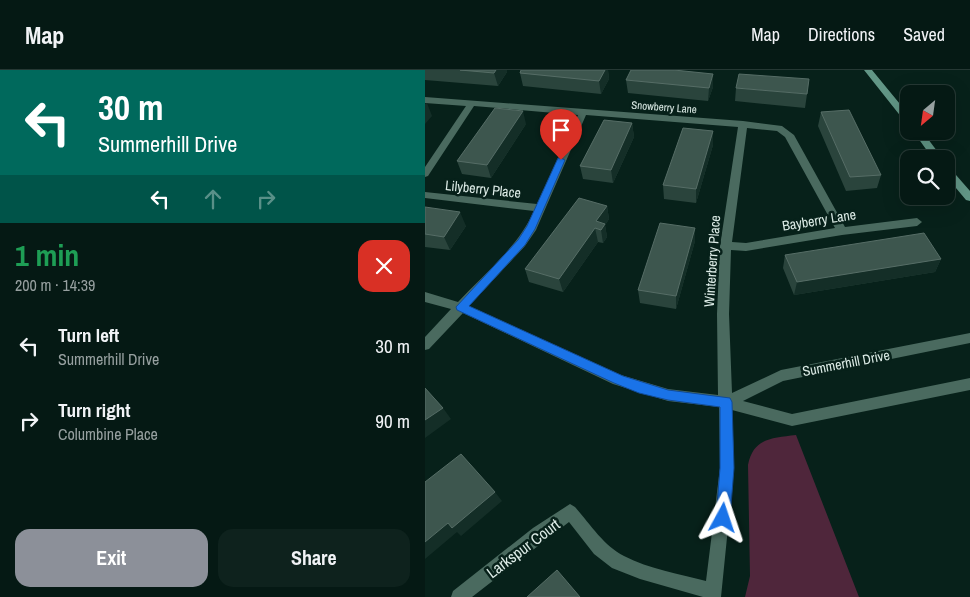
<!DOCTYPE html>
<html lang="en">
<head>
<meta charset="utf-8">
<style>
	body { margin:0; font-family:"Archivo Narrow",sans-serif; background:#0e221d; color:#f1f3f6; height:100vh; display:flex; flex-direction:column; font-size:19px; white-space:nowrap }
	* { box-sizing:border-box; margin:0 }
	p { font-size:16px; color:#97a0a0 }
	.icon { flex:none; width:28px; height:28px; fill:none; stroke:currentColor; stroke-width:2; stroke-linecap:round; stroke-linejoin:round }
	.map { position:relative; flex:1; overflow:hidden }
	.drawer { display:flex; flex-direction:column; background:#051914; width:425px }
	.drawer>* { flex:none }
	.guide { background:#00695c; color:#fff; overflow:hidden }
	.needle { width:32px; rotate:209deg }
	.buttons { position:absolute; left:475px; top:15px; display:grid; gap:10px }
	.buttons a { display:grid; place-items:center; width:55px; height:55px; border-radius:10px; background:#051914; box-shadow:0 5px 20px #0002,0 0 0 1px #263834; font-size:25px }
	.pin { position:absolute; display:grid; place-items:center; width:42px; height:42px; color:#fff; margin:-51px -21px; border-radius:50% 50% 50% 0; rotate:-45deg; box-shadow:0 0 5px #0007 }
	.pin .icon { rotate:45deg }
	.me { position:absolute; width:55px; margin:-28px; rotate:5deg; stroke-linejoin:round; filter:drop-shadow(0 0 4px #0008) }
	.turn { display:flex; align-items:center; gap:18px; height:105px; padding:0 15px; font-size:22px }
	.turn .icon { width:65px; height:65px; stroke-width:2.5 }
	.turn b { display:block; font-size:35px; line-height:42px }
	.lanes { display:flex; align-items:center; height:48px; padding:0 15px; background:#0003; justify-content:center; gap:25px; direction:ltr }
	.lanes .off { opacity:.35 }
	.round { display:grid; place-items:center; flex:none; width:52px; height:52px; border-radius:15px; background:#0e221d }
	.headline { display:flex; align-items:center; justify-content:space-between; height:85px; padding:0 15px }
	h1 { font-size:30px; font-weight:800; line-height:38px; color:#1e9e55 }
	.cta { display:flex; gap:10px; margin-top:auto; padding:10px 15px }
	.cta a { flex:1; height:58px; border-radius:15px; background:#8c9099; color:#fff; font-size:20px; font-weight:800; line-height:58px; text-align:center }
	.cta a+a { background:#0e221d; color:#f1f3f6 }
	ul { padding:0; list-style:none }
	li { display:flex; align-items:center; gap:15px; height:75px; padding:0 15px }
	li div { flex:1 }
	li b { display:block; font-size:19px }
	li em { font-style:normal }
	header { display:flex; align-items:center; gap:30px; box-sizing:border-box; height:70px; padding:0 25px; background:#051914; border-bottom:1px solid #263834 }
	header strong { font-size:24px }
	nav { display:flex; gap:28px; margin-inline-start:auto; font-size:18px }
	main { display:flex; flex:1; min-height:0 }
	.map>svg:first-child { display:block }
	.green { fill:#4f263b }
	.lines { fill:none; stroke-linecap:round; stroke-linejoin:round }
	.minor { fill:#4a6a5f; fill-rule:evenodd }
	.secondary { fill:#629686; fill-rule:evenodd }
	.wall { fill:#2a443c }
	.shaded-wall { fill:#142e27 }
	.building { fill:#3d564e; stroke:#566d66 }
	.route { fill:#1a73e8; stroke:#114b97 }
	.labels { text-anchor:middle; stroke-width:5; stroke-linejoin:round; paint-order:stroke }
	.far-street-label { font-size:11px; fill:#dcebe6; stroke:#07211a }
	.street-label { font-size:14px; fill:#dcebe6; stroke:#07211a }
	.near-street-label { font-size:16px; fill:#dcebe6; stroke:#07211a }
</style>
</head>
<body>
<header>
<strong>Map</strong>
<nav><a>Map</a><a>Directions</a><a>Saved</a></nav>
</header>
<main>
<section class="drawer">
<div class="guide">
<div class="turn"><svg class="icon" aria-label="left" viewBox="0 0 24 24"><path d="M17 20v-9H6M10 6l-5 5 5 5"/></svg><div><b>30 m</b>Summerhill Drive</div></div>
<div class="lanes"><svg class="icon" aria-label="left" viewBox="0 0 24 24"><path d="M17 20v-9H6M10 6l-5 5 5 5"/></svg><svg class="icon off" aria-label="ahead" viewBox="0 0 24 24"><path d="M12 20V5M6 11l6-6 6 6"/></svg><svg class="icon off" aria-label="right" viewBox="0 0 24 24"><path d="M7 20v-9h11M14 6l5 5-5 5"/></svg></div>
</div>
<div class="headline"><div><h1>1 min</h1><p>200 m · 14:39</p></div><a class="round" style="background:#d93025;color:#fff"><svg class="icon" aria-label="close" viewBox="0 0 24 24"><path d="M6 6l12 12M18 6L6 18"/></svg></a></div>
<ul>
<li><svg class="icon" aria-label="left" viewBox="0 0 24 24"><path d="M17 20v-9H6M10 6l-5 5 5 5"/></svg><div><b>Turn left</b><p>Summerhill Drive</p></div><em>30 m</em></li>
<li><svg class="icon" aria-label="right" viewBox="0 0 24 24"><path d="M7 20v-9h11M14 6l5 5-5 5"/></svg><div><b>Turn right</b><p>Columbine Place</p></div><em>90 m</em></li>
</ul>
<div class="cta"><a>Exit</a><a>Share</a></div>
</section>
<div class="map">
<svg width="545" height="527" viewBox="0 0 545 527">
	<rect width="100%" height="100%" fill="#07211a"/>
	<path class="green" d="M371,365L434,527H320L325,506L323,395C328,368 347,368 371,365Z"/>
	<g class="lines">
		<path class="minor" d="M0,27L318,51L357,56L369,65L420,157L492,148L497,152L492,156L417,165L321,181L306,180L304,244L307,323L356,300L545,263V273L358,311L318,331L367,344L545,308V320L367,356L307,340L309,398L296,527H278L215,509L187,498L169,484L144,452L47,527H26L28,521L108,458L145,434L150,437C165,454 179,476 199,486C224,499 255,504 281,511L295,398L294,337L243,331L188,314L38,243L4,279L0,280V267L26,239L0,232V222L33,232C60,203 93,177 109,141L0,128V122L112,134L153,45L49,36L3,106L0,107V97L41,36L0,33ZM161,45L313,57L295,176L292,244L293,325L243,319L196,305L44,236L100,176L111,160ZM322,58L352,61L360,67L410,158L321,173L307,172Z"/>
		<path class="secondary" d="M439,0H447L484,45V54L481,53Z
			M488,61H497L518,89H508Z
			M521,96L524,97L545,121V131L541,130L521,106Z"/>
	</g>
	<path class="wall" d="M0,0H82V2L73,16L0,10Z
		M96,0H183L184,9L176,24L98,16L95,3Z
		M201,10L288,17L283,31L203,23Z
		M311,18L382,24L380,38L310,31Z
		M396,42L456,105L452,118L421,121L393,56Z
		M207,53L209,67L188,113L158,109L155,96Z
		M101,54L66,108L37,104L32,91Z
		M288,61V75L271,133L239,129L238,115Z
		M182,136L184,149L180,155L182,167L178,173L173,172L138,222L104,212L100,199Z
		M0,137L41,156L25,180L0,177Z
		M270,158V171L251,239L215,233L213,220Z
		M360,185L516,189L510,202L369,225L358,198Z"/>
	<path class="shaded-wall" d="M71,0H82V2L73,16L69,3Z
		M180,0H183L184,9L176,24L174,11Z
		M288,4V17L283,31L284,18Z
		M2,33L7,46L0,54V34Z
		M98,41L101,54L66,108L62,95Z
		M207,53L209,67L188,113L186,100Z
		M288,61V75L271,133V119Z
		M182,136L184,149L180,155L182,167L178,173L176,160L171,151Z
		M35,142L41,156L25,180L19,167Z
		M170,158L173,172L138,222L134,209Z
		M270,158V171L251,239V226Z
		M516,189L510,202L369,225L372,212Z
		M18,338L26,349L0,368V350Z
		M70,422L77,431L36,466L32,462L0,489V472L23,453Z"/>
	<path class="building" d="M35,0H71L69,3Z
		M96,0H180L174,11L95,3Z
		M206,0H249L288,4L284,18L201,10Z
		M314,4L384,9L382,24L311,18Z
		M70,38L98,41L62,95L32,91Z
		M424,40L456,105L425,107L396,42Z
		M179,50L207,53L186,100L155,96Z
		M258,58L288,61L271,119L238,115Z
		M154,128L182,136L171,151L180,154L176,160L170,158L134,209L100,199Z
		M0,137L35,142L19,167L0,164Z
		M235,153L270,158L251,226L213,220Z
		M499,163L516,189L372,212L360,185Z
		M0,318L18,338L0,350Z
		M36,384L70,422L27,458L23,453L0,472V412Z
		M132,500L155,527H102Z"/>
	<path class="route" d="M133,88H136L140,90L110,159L100,175L44,236L198,306L243,320L305,328L307,332L309,398L305,448L303,453L298,456L293,453L291,448L295,398V337L243,330L214,323L189,313L32,240L31,237L93,170L102,156Z"/>
	<g class="labels">
		<g class="far-street-label">
			<text transform="translate(239 37) rotate(4)" y="4">Snowberry Lane</text>
		</g>
		<g class="street-label">
			<text transform="translate(58 119) rotate(6)" y="5">Lilyberry Place</text>
			<text transform="translate(394 150) rotate(-9)" y="5">Bayberry Lane</text>
			<text transform="translate(287 191) rotate(-86)" y="5">Winterberry Place</text>
			<text transform="translate(421 293) rotate(-11)" y="5">Summerhill Drive</text>
		</g>
		<g class="near-street-label">
			<text transform="translate(98 478) rotate(-37)" y="6">Larkspur Court</text>
		</g>
	</g>
</svg>
<div class="buttons">
<a><svg class="needle" viewBox="-14 -14 28 28"><path d="M0-13l5 13h-10z" fill="#e53935"/><path d="M0 13l5-13h-10z" fill="#97a0a0"/></svg></a>
<a><svg class="icon" aria-label="search" viewBox="0 0 24 24"><circle cx="10" cy="10" r="6"/><path d="M15 15l6 6"/></svg></a>
</div>
<div class="pin" style="left:136px;top:90px;background:#d93025"><svg class="icon" aria-label="arrive" viewBox="0 0 24 24"><path d="M6 21V4h12l-3 4 3 4H6"/></svg></div>
<svg class="me" style="left:298px;top:448px" viewBox="-20 -20 40 40"><path d="M0-17L14 15 0 8-14 15z" fill="#1a73e8" stroke="#fff" stroke-width="4"/></svg>
</div>
</main>
</body>
</html>
